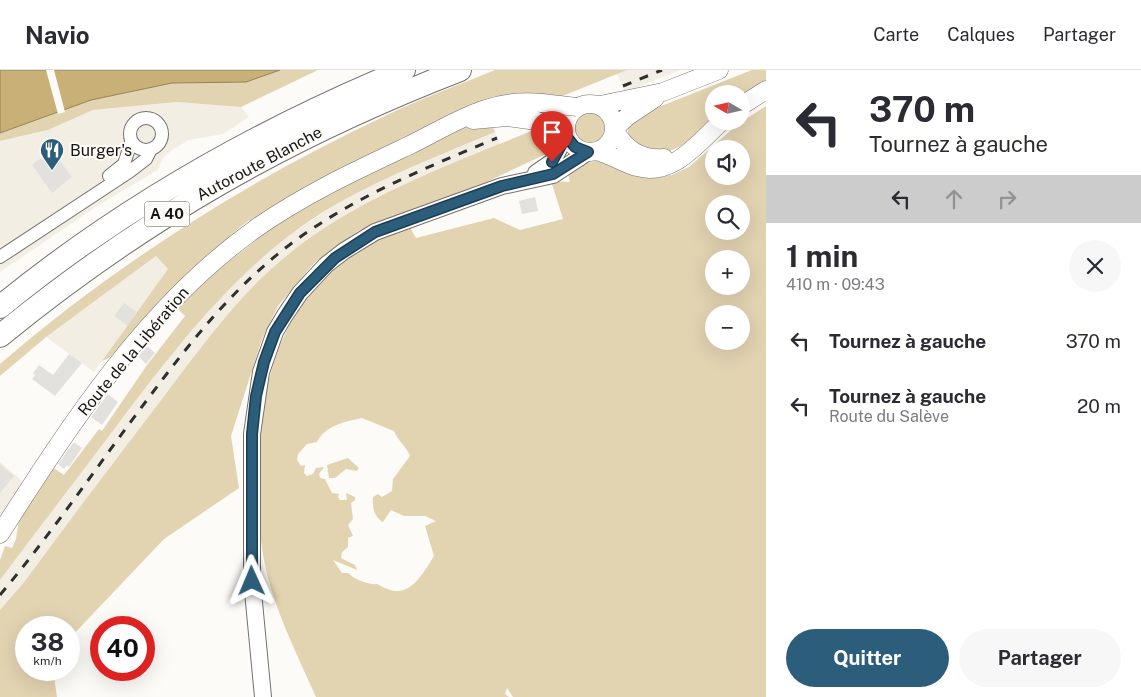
<!DOCTYPE html>
<html lang="fr">
<head>
<meta charset="utf-8">
<style>
	body { margin:0; font-family:"Public Sans",sans-serif; background:#f7f7f7; color:#2b2b33; height:100vh; display:flex; flex-direction:column; font-size:19px; white-space:nowrap }
	* { box-sizing:border-box; margin:0 }
	p { font-size:16px; color:#7c7c81 }
	.icon { flex:none; width:28px; height:28px; fill:none; stroke:currentColor; stroke-width:2; stroke-linecap:round; stroke-linejoin:round }
	.map { position:relative; flex:1; overflow:hidden }
	.drawer { display:flex; flex-direction:column; background:#fff; width:375px }
	.drawer>* { flex:none }
	.banner { background:#fff; color:#2b2b33; overflow:hidden }
	.needle { width:32px; rotate:279deg }
	.buttons { position:absolute; left:705px; top:15px; display:grid; gap:10px }
	.buttons a { display:grid; place-items:center; width:45px; height:45px; border-radius:50%; background:#fff; box-shadow:0 5px 20px #0002; font-size:25px }
	.speed { position:absolute; left:15px; top:546px; display:flex; gap:10px; font-size:25px; font-weight:700; text-align:center }
	.speed>* { display:grid; place-content:center; width:65px; height:65px; border-radius:50%; background:#fff; box-shadow:0 5px 20px #0002; line-height:1 }
	.speed small { font-size:12px; font-weight:400 }
	.speed .limit { border:8px solid #d22; background:#fff; color:#111 }
	.pin { position:absolute; display:grid; place-items:center; width:42px; height:42px; color:#fff; margin:-51px -21px; border-radius:50% 50% 50% 0; rotate:-45deg; box-shadow:0 0 5px #0007 }
	.pin .icon { rotate:45deg }
	.me { position:absolute; width:55px; margin:-28px; rotate:359deg; stroke-linejoin:round; filter:drop-shadow(0 0 4px #0008) }
	.turn { display:flex; align-items:center; gap:18px; height:105px; padding:0 20px; font-size:22px }
	.turn .icon { width:65px; height:65px; stroke-width:2.5 }
	.turn b { display:block; font-size:35px; line-height:42px }
	.lanes { display:flex; align-items:center; height:48px; padding:0 20px; background:#0003; justify-content:center; gap:25px; direction:ltr }
	.lanes .off { opacity:.35 }
	.round { display:grid; place-items:center; flex:none; width:52px; height:52px; border-radius:26px; background:#f7f7f7 }
	.overview { display:flex; align-items:center; justify-content:space-between; height:85px; padding:0 20px }
	h1 { font-size:30px; font-weight:700; line-height:38px }
	.primary-button { display:flex; gap:10px; margin-top:auto; padding:10px 20px }
	.primary-button a { flex:1; height:58px; border-radius:30px; background:#2c5e7b; color:#fff; font-size:20px; font-weight:700; line-height:58px; text-align:center }
	.primary-button a+a { background:#f7f7f7; color:#2b2b33 }
	ul { padding:0; list-style:none }
	li { display:flex; align-items:center; gap:15px; height:65px; padding:0 20px }
	li div { flex:1 }
	li b { display:block; font-size:19px }
	li em { font-style:normal }
	header { display:flex; align-items:center; gap:30px; box-sizing:border-box; height:70px; padding:0 25px; background:#fff; border-bottom:1px solid #e1e1e2 }
	header strong { font-size:24px }
	nav { display:flex; gap:28px; margin-inline-start:auto; font-size:18px }
	main { display:flex; flex:1; min-height:0 }
	.map>svg:first-child { display:block }
	.built { fill:#f3eee4 }
	.green { fill:#e2d3b1; fill-rule:evenodd }
	.water { fill:#c8b077; stroke:#93825a }
	.pier { fill:#fdfbf8 }
	.building { fill:#e2e1de }
	.lines { fill:none; stroke-linecap:round; stroke-linejoin:round }
	.minor-casing { stroke:#73716e; stroke-width:14 }
	.tertiary-casing { stroke:#73716e; stroke-width:18 }
	.secondary-casing { stroke:#73716e; stroke-width:19 }
	.motorway-casing { stroke:#73716e; stroke-width:24 }
	.minor { stroke:#fff; stroke-width:12 }
	.tertiary { stroke:#fff; stroke-width:16 }
	.secondary { stroke:#fff; stroke-width:18 }
	.motorway { stroke:#fff; stroke-width:22 }
	.rail { stroke:#302f2d; stroke-width:3; stroke-dasharray:9 9; stroke-linecap:butt }
	.secondary-bridge-casing { stroke:#73716e; stroke-width:19; stroke-linecap:butt }
	.secondary-bridge { stroke:#fff; stroke-width:18 }
	.route-casing { stroke:#1d3d50; stroke-width:12 }
	.route { stroke:#2c5e7b; stroke-width:9 }
	.labels { text-anchor:middle; stroke-width:4; stroke-linejoin:round; paint-order:stroke }
	.shield { fill:#fdfbf8; stroke:#5c5b59; stroke-width:1 }
	.shield-label { font-size:15px; font-weight:bold; fill:#171615 }
	.poi-label { font-size:16px; fill:#171615; stroke:#fdfbf8; text-anchor:start }
	.street-label { font-size:16px; fill:#171615; stroke:#fdfbf8 }
</style>
</head>
<body>
<header>
<strong>Navio</strong>
<nav><a>Carte</a><a>Calques</a><a>Partager</a></nav>
</header>
<main>
<div class="map">
<svg width="766" height="627" viewBox="0 0 766 627">
	<rect width="100%" height="100%" fill="#fdfbf8"/>
	<path class="built" d="M627,0H680L625,22L617,4Z
		M177,32L241,37L249,47L223,64L189,70L172,80L163,88L158,100L97,136L0,202V71L48,60L93,40Z
		M495,62L500,74L377,127L329,156L291,182L263,207L217,257L25,511L0,540V510L167,289L206,241L246,201L291,164L339,132L379,111Z
		M156,186L168,199L94,302L46,267Z
		M0,392L34,421L0,449Z"/>
	<path class="green" d="M280,0H318L241,37L177,32L93,40L48,60L0,71V63L91,30L172,13L246,12Z
		M495,0H627L560,27L521,23L482,30L495,62C425,92 351,118 290,165C221,218 170,285 118,354C79,406 39,458 0,510V490L5,476L12,478L16,469L19,450L52,397L64,405L99,359L102,361L147,295L185,246L177,238L214,203L260,167L249,150C197,191 154,239 109,288L102,291L168,199L156,186L46,267L0,306V294C116,194 248,110 387,45C422,28 459,15 495,0Z
		M752,0H766V12L741,28V24H714V51C696,66 666,94 641,79C636,76 631,69 627,65L629,56L641,44Z
		M766,36V627H513L507,618L505,624L509,627H316C300,591 281,553 270,515C259,477 258,441 258,402C259,317 280,233 354,183C371,171 390,164 409,156L416,168L494,148L520,160L563,149L551,111L570,112L568,104L584,93L602,91L642,107L654,108L672,105L689,97L738,54ZM714,79H741V106H714ZM714,134H741V161H714ZM714,189H741V216H714ZM714,244H741V271H714ZM362,348L394,361C398,371 406,376 410,386L393,409L392,421L382,427L378,424L373,427C372,437 374,447 383,452L391,440L404,446H425L436,451L425,456L434,486C419,510 407,532 379,515C376,513 376,515 372,514C363,512 356,510 348,503H342L333,490L357,500L355,495L341,488L342,482L348,477V468L353,466L348,455L353,449L351,433L355,430V427L346,423L347,430H340L338,427L339,424L332,423L325,409L320,408L319,404L324,397L316,398L313,404L307,406L304,403L305,395L301,396L297,390L298,384L307,374L317,372C326,355 344,352 362,348Z
		M574 58a16 16 0 1 1 32 0a16 16 0 1 1-32 0Z
		M536,59L548,63L553,70L550,82L546,84L482,114L358,161L314,193L278,236L262,269L231,366L239,418L164,469L69,569V558H26V600H53L57,627H0V540L25,511C72,447 120,384 168,321C205,272 242,221 290,183C362,125 452,94 536,59Z
		M348,388L359,398L357,401L346,399L335,408H329L327,395Z"/>
	<path class="water" d="M0,0H280L246,12L172,13L91,30L0,63Z"/>
	<path class="pier" d="M46,0H54L65,42L58,44Z"/>
	<path class="building" d="M57,87L72,107L52,123L32,95L40,89Z
		M535,127L538,141L522,144L519,131Z
		M124,233L137,242L128,256L114,246Z
		M147,276L155,283L146,294L138,286Z
		M69,284L82,293L55,326L32,309L35,305L33,303L39,295L53,305Z
		M108,324L118,332L102,355L91,347Z
		M74,372L82,378L69,397L67,395L64,399L58,394Z
		M0,394L14,406L0,423Z"/>
	<g class="lines">
		<g class="minor-casing">
			<path id="minor" d="M130 64a16 16 0 1 1 32 0a16 16 0 1 1-32 0Z
				M109,106L124,94L131,72
				M0,187L129,102L146,89L151,79"/>
		</g>
		<g class="tertiary-casing">
			<path id="tertiary" d="M536,103L552,92L566,66
				M263,627L252,511V364L261,302L275,262L285,245L300,223L326,195L344,181L375,162L502,116L553,105L588,82"/>
		</g>
		<g class="secondary-casing">
			<path id="secondary" d="M566 58a24 24 0 1 1 48 0a24 24 0 1 1-48 0Z
				M600,35L663,22L719,0
				M741,36L766,20
				M473,50L507,47L537,51
				M614,59L628,46L655,28
				M614,60C626,79 640,90 664,88
				M597,81C611,85 623,93 637,97C672,108 699,72 722,51
				M0,464C71,353 146,237 255,159C303,125 355,101 408,76C453,54 489,27 542,33"/>
		</g>
		<g class="motorway-casing">
			<path id="motorway" d="M0,237C122,137 259,60 404,0
				M0,266C143,149 287,67 460,0"/>
		</g>
		<use href="#minor" class="minor"/>
		<use href="#tertiary" class="tertiary"/>
		<use href="#secondary" class="secondary"/>
		<use href="#motorway" class="motorway"/>
		<path class="rail" d="M623,16L662,0
			M0,525C51,464 96,398 144,334C188,275 233,217 292,173C355,126 426,98 497,68"/>
		<g class="secondary-bridge-casing">
			<path id="secondary-bridge" d="M542,33L577,37
				M537,51L547,54"/>
		</g>
		<use href="#secondary-bridge" class="secondary-bridge"/>
	</g>
	<g class="lines">
		<g class="route-casing">
			<path id="route" d="M252,511V364L256,326L264,292L275,262L300,223L335,188L375,162L502,116L553,104L588,82L575,77L566,66L552,92"/>
		</g>
		<use href="#route" class="route"/>
	</g>
	<defs>
		<g id="restaurant-pin" transform="scale(1.25)"><path d="M0 17L-7.5 6A9.5 9.5 0 1 1 7.5 6Z" fill="#2c5e7b" stroke="#fdfbf8"/><path d="M-5-6h1v4h1v-4h1v4h1v-4h1v5L-1.5 .5V6h-2V.5L-5-1ZM5-6V6H3V1.5H1.5Q1.5-4 5-6Z" fill="#fff"/></g>
	</defs>
	<g fill-rule="evenodd">
		<use href="#restaurant-pin" x="52" y="80"/>
	</g>
	<g class="labels">
		<rect class="shield" x="144.5" y="131.5" width="45" height="25" rx="4"/>
		<g class="shield-label">
			<text x="167" y="149">A 40</text>
		</g>
		<g class="poi-label">
			<text x="70" y="86">Burger's</text>
		</g>
		<g class="street-label">
			<text transform="translate(259 93) rotate(-28)" y="6">Autoroute Blanche</text>
			<text transform="translate(133 281) rotate(-50)" y="6">Route de la Libération</text>
		</g>
	</g>
</svg>
<div class="buttons">
<a><svg class="needle" viewBox="-14 -14 28 28"><path d="M0-13l5 13h-10z" fill="#e53935"/><path d="M0 13l5-13h-10z" fill="#7c7c81"/></svg></a>
<a><svg class="icon" aria-label="sound" viewBox="0 0 24 24"><path d="M4 9h4l5-4v14l-5-4H4zM17 9q2 3 0 6"/></svg></a>
<a><svg class="icon" aria-label="search" viewBox="0 0 24 24"><circle cx="10" cy="10" r="6"/><path d="M15 15l6 6"/></svg></a>
<a>+</a>
<a>−</a>
</div>
<div class="speed"><div>38<small>km/h</small></div><div class="limit">40</div></div>
<div class="pin" style="left:552px;top:92px;background:#d93025"><svg class="icon" aria-label="arrive" viewBox="0 0 24 24"><path d="M6 21V4h12l-3 4 3 4H6"/></svg></div>
<svg class="me" style="left:252px;top:511px" viewBox="-20 -20 40 40"><path d="M0-17L14 15 0 8-14 15z" fill="#2c5e7b" stroke="#fff" stroke-width="4"/></svg>
</div>
<section class="drawer">
<div class="banner">
<div class="turn"><svg class="icon" aria-label="left" viewBox="0 0 24 24"><path d="M17 20v-9H6M10 6l-5 5 5 5"/></svg><div><b>370 m</b>Tournez à gauche</div></div>
<div class="lanes"><svg class="icon" aria-label="left" viewBox="0 0 24 24"><path d="M17 20v-9H6M10 6l-5 5 5 5"/></svg><svg class="icon off" aria-label="ahead" viewBox="0 0 24 24"><path d="M12 20V5M6 11l6-6 6 6"/></svg><svg class="icon off" aria-label="right" viewBox="0 0 24 24"><path d="M7 20v-9h11M14 6l5 5-5 5"/></svg></div>
</div>
<div class="overview"><div><h1>1 min</h1><p>410 m · 09:43</p></div><a class="round"><svg class="icon" aria-label="close" viewBox="0 0 24 24"><path d="M6 6l12 12M18 6L6 18"/></svg></a></div>
<ul>
<li><svg class="icon" aria-label="left" viewBox="0 0 24 24"><path d="M17 20v-9H6M10 6l-5 5 5 5"/></svg><div><b>Tournez à gauche</b></div><em>370 m</em></li>
<li><svg class="icon" aria-label="left" viewBox="0 0 24 24"><path d="M17 20v-9H6M10 6l-5 5 5 5"/></svg><div><b>Tournez à gauche</b><p>Route du Salève</p></div><em>20 m</em></li>
</ul>
<div class="primary-button"><a>Quitter</a><a>Partager</a></div>
</section>
</main>
</body>
</html>
